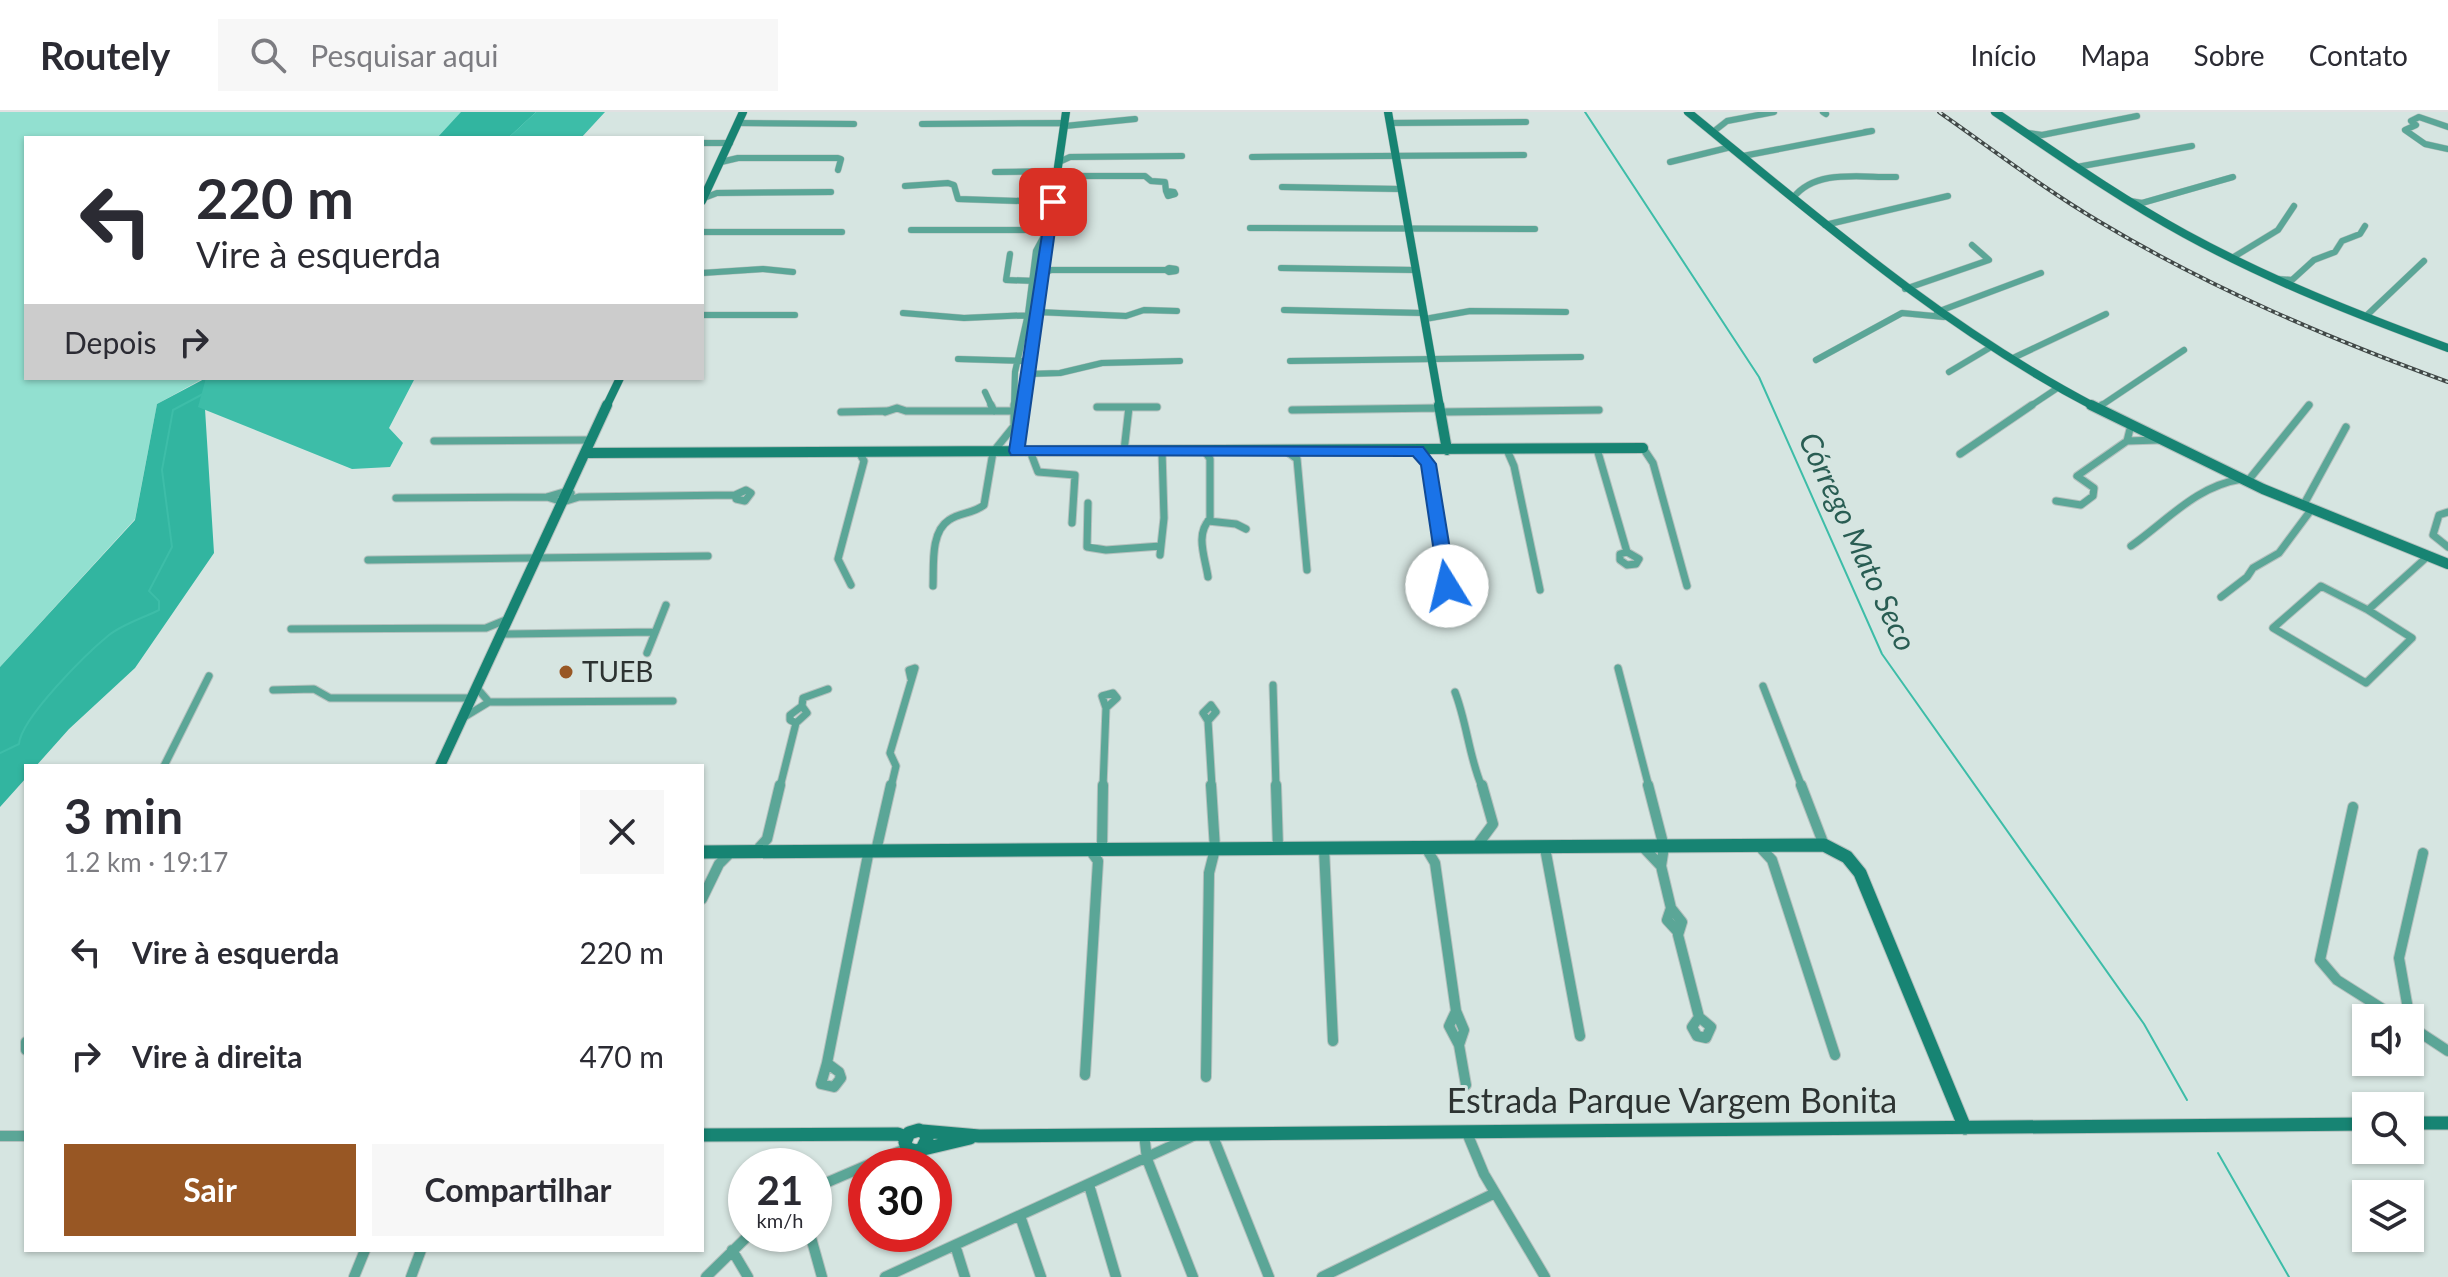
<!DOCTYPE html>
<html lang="pt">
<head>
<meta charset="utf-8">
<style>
	body { margin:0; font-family:Lato,sans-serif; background:#f7f7f7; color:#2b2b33; height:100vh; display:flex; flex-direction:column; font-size:30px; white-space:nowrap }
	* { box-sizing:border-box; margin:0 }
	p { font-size:26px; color:#7c7c81 }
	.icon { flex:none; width:44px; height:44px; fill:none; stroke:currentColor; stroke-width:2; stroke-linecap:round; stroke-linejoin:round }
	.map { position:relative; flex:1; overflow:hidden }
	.details { position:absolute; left:24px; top:652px; width:680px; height:488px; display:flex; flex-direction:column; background:#fff; border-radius:0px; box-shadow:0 2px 6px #0004 }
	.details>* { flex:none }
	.banner { position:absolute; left:24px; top:24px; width:680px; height:244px; border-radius:0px; box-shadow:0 2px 6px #0004; background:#fff; color:#2b2b33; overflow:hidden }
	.tools { position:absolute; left:2352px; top:892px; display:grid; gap:16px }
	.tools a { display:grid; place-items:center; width:72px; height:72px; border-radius:0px; background:#fff; box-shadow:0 2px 6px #0004; font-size:40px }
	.speed { position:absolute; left:728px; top:1036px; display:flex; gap:16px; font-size:40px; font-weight:700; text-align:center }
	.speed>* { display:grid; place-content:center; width:104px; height:104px; border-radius:50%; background:#fff; box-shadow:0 2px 6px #0004; line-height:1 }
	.speed small { font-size:20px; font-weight:400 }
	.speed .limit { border:12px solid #d22; background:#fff; color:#111 }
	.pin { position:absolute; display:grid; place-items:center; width:68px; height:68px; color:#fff; margin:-34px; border-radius:16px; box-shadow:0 4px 12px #0006 }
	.me { position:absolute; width:88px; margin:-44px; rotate:351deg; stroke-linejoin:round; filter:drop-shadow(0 0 6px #0008) }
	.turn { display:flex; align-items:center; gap:28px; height:168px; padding:0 40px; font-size:36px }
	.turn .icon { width:104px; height:104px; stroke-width:2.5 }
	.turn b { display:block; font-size:56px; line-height:68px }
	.then { display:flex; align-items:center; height:76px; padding:0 40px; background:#0003; gap:16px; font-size:30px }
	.round { display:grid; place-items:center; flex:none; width:84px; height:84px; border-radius:0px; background:#f7f7f7 }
	.overview { display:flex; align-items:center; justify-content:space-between; height:136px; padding:0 40px }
	h1 { font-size:48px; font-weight:700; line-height:60px }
	.cta { display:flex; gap:16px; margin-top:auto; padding:16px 40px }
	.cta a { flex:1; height:92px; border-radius:0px; background:#985724; color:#fff; font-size:32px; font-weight:700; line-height:92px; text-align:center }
	.cta a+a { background:#f7f7f7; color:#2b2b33 }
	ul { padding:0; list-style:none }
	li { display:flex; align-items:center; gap:24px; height:104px; padding:0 40px }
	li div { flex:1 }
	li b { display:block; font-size:30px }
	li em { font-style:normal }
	header { display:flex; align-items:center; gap:48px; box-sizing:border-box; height:112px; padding:0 40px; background:#fff; border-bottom:2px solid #e1e1e2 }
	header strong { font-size:38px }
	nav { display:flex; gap:44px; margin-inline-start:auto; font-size:28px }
	.search { width:560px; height:72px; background:#f7f7f7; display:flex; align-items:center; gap:20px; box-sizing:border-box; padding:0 28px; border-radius:0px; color:#7c7c81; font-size:30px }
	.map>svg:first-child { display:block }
	.green { fill:#92e0d0 }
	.forest { fill:#32b5a0 }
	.water { fill:#3dbda8 }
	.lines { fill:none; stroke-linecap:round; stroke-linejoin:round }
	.stream { stroke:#3dbda8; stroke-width:2 }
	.street-far2-casing { stroke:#b4c1be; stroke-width:7 }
	.street-far1-casing { stroke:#b4c1be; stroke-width:9 }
	.street-casing { stroke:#b4c1be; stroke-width:12 }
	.secondary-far2-casing { stroke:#b4c1be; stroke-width:9 }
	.secondary-far1-casing { stroke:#b4c1be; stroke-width:12 }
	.secondary-casing { stroke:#b4c1be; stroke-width:15 }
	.street-far2 { stroke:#5ba697; stroke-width:6 }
	.street-far1 { stroke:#5ba697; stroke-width:7 }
	.street { stroke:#5ba697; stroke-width:10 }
	.secondary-far2 { stroke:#178473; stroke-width:8 }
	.secondary-far1 { stroke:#178473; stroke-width:10 }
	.secondary { stroke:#178473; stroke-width:13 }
	.rail-casing { stroke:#414847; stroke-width:4 }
	.rail { stroke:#d6e5e1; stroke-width:2; stroke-dasharray:4; stroke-linecap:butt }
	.route { fill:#1a73e8; stroke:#114b97; stroke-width:2 }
	.poi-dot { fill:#985724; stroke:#d6e5e1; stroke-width:3 }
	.labels { text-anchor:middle; stroke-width:6; stroke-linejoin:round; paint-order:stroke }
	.poi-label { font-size:28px; fill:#2d3332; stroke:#d6e5e1; text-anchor:start }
	.water-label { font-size:30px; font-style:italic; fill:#295d53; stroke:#d6e5e1 }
	.near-street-label { font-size:34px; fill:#2d3332; stroke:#d6e5e1 }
</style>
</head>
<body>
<header>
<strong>Routely</strong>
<div class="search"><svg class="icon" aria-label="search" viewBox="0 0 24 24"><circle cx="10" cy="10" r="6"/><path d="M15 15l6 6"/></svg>Pesquisar aqui</div>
<nav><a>Início</a><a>Mapa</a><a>Sobre</a><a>Contato</a></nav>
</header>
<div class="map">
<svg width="2448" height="1165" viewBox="0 0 2448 1165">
	<rect width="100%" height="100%" fill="#d6e5e1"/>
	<path class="green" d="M0,0H543L508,26H26V266H204L157,292L135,407L0,555Z"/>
	<path class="forest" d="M461,0H536L508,26H437Z
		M206,266L205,297L214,441L135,556L69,617L36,654H26V666L0,695V555L135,408L157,292Z"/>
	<path class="water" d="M536,0H605L581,26H508Z
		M206,266H415L389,316L403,331L390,355L352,357L198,295Z"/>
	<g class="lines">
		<path class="stream" d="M1585,0L1759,265L1882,542L2144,912L2187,988
			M0,641L19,632C21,606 87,541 109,523C123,512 143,506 159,498V489L149,479L172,435L162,358L173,298L203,282
			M2218,1041L2289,1165"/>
		<g class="street-far2-casing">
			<path id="street-far2" d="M1823,0L1826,2
				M739,11L854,12
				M1390,11L1526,10
				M922,12L1065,11
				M1065,14L1135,7
				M2448,15L2419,5L2411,9L2416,13L2405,18L2425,32L2448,37
				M1713,20L1727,9L1774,0
				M2028,21L2042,23L2137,4
				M702,31H730
				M1743,44L1872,19L1865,20
				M1252,45L1524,43
				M721,50L738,46H838L841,47L838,58
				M1059,50L1070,45L1182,44
				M1670,50L1731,35
				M2077,55L2192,34
				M995,60L1057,59
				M1057,64H1145L1151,69L1165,70L1166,79
				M905,74L948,71L954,73L958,87L1052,90
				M1282,75L1400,77
				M1166,79L1174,80L1175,82L1168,84Z
				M704,86L717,81L831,80
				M1793,86C1816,56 1862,66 1896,65
				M2130,89L2142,91L2233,65
				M1825,113L1948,84
				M1250,116L1535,117
				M911,118H1035L1047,109
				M702,120H842
				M1010,142L1006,168L1036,169
				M2232,146L2278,118L2294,94
				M1169,156L1176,157V159L1169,160L1166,158Z
				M1281,156L1415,158
				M702,161L763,157L793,160
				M1042,162L1051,158H1166
				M2277,167L2292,168L2314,148L2335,140L2342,129L2360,122L2365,114
				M1905,177L1989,148L1972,133
				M1284,198L1423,201
				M1037,200L1126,204L1144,198L1177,199
				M1937,200L2041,161
				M903,201L964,206L1032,203
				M702,203H795
				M2365,205L2424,149
				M1425,207L1470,199L1566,200
				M958,247L1029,249
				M2011,247L2106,202
				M1816,248L1902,201L1944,205
				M1290,249L1581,245
				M1949,260L1991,235
				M1028,262L1060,261L1102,251L1180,249
				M985,280L992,295
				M1014,295L1015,260L1028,202L1036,139L1043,126L1053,59
				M1097,295H1129
				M1129,295H1157
				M2029,295L2059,275
				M2099,295L2184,238"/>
		</g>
		<g class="street-far1-casing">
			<path id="street-far1" d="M991,293L994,299
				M1097,295H1129L1124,339
				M1129,295H1157
				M2098,296L2102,293
				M1292,298L1440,296
				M841,300L887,299
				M885,300L897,296L906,299H1019
				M1441,300L1599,298
				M434,329L591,328
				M2127,329L2159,328
				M1643,336L1653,351L1687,474
				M1597,337L1627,440
				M1507,338L1514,354L1540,478
				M1030,339L1038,360L1075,363L1072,411
				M1205,339L1210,347V407C1195,422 1205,445 1208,465
				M1286,339L1297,347L1307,458
				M1417,339L1429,352L1447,474
				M1960,342L2032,293
				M2247,370L2309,293
				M746,378L751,381L745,389L736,387L735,383Z
				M547,385L563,390L579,385L735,383
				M396,386L547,385L567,379L571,381
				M2056,389L2081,393L2093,384L2094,376L2077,364L2127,329L2131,313
				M1088,391L1087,435L1106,438L1161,434
				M2303,394L2346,315
				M2448,400L2439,403L2433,423L2448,435
				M1208,409L1236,412L1246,417
				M2131,434C2168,408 2196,374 2242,367
				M1627,440L1639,447L1636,452L1627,453L1620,448V442Z
				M1160,443L1164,406L1162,339
				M368,448L708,444
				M851,473L838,447L864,349L859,340
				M933,474C934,454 930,420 949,408C960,400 973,402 984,393L993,340L1014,314V293
				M2321,474L2368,498L2412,526L2366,571L2273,516Z
				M2221,485L2247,465L2253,456L2279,441L2311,398
				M2368,498L2428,444
				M291,517L486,516L508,507
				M501,522L655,520
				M647,541L666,493
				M1618,556L1649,675
				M1273,573L1276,675
				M1763,574L1802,675
				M476,575L489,590L673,589
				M273,578L314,577L330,586H471
				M1455,580C1467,611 1469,645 1482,675
				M1113,581L1117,586L1106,596L1102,584Z
				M1211,593L1216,600L1208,609L1203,601Z
				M461,607L489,590
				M1208,609L1212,675
				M796,611L790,608V603L802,594
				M164,654L209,564
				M780,675L796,611L807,601L802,594L803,586L828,577
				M891,675L896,654L890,641L915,556L909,558L911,567
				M1103,675L1106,596"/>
		</g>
		<g class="street-casing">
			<path id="street" d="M1276,673L1278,736
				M1648,673L1664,735L1661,754L1671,796L1667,808L1678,820
				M1801,673L1824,733
				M2353,695L2320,848L2337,868L2397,906
				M1759,734L1772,748L1835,943
				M1476,735L1493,712L1482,673
				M1643,735L1661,754
				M1324,736L1333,929
				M1426,736L1435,751L1456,899L1449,914L1459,933L1466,973
				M1545,736L1580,924
				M1102,737L1103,673
				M757,738L767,727L780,673
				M876,739L891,673
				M702,787L719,752L731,740
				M1671,796L1682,810L1678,823L1699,905
				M1456,899L1464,918L1459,933
				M1699,905L1711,915L1706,926L1697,924L1692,915Z
				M2410,914L2448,939
				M2411,914L2399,846L2423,741
				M26,930V938
				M827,951L839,960L841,966L834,975L821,972Z
				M827,951L869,738
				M1085,963L1098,749L1090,738
				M1206,965L1209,761L1215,737L1211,673
				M1467,1021L1484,1062L1545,1165
				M1144,1022L1147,1047L1193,1165
				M1212,1022L1269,1165
				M0,1024H26
				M1089,1073L1116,1165
				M814,1076L907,1036
				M1020,1104L1041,1165
				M810,1122L822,1165
				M955,1133L965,1165
				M732,1138L748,1165
				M354,1165L365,1138
				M411,1165L421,1138
				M706,1165L750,1122
				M885,1165L1193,1024
				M1322,1165L1495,1081"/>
		</g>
		<g class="secondary-far2-casing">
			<path id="secondary-far2" d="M1388,0L1440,295
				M1688,0C1819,107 1944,216 2095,295
				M1995,0C2057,42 2119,86 2185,122C2269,168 2358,203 2448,236
				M702,89L743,0
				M606,295L620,266
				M1023,295L1066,0"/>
		</g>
		<g class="secondary-far1-casing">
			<path id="secondary-far1" d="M1439,293L1447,338
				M2091,293L2263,377L2448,452
				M1017,339L1024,293
				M585,341L1643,336
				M440,654L607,293"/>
		</g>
		<g class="secondary-casing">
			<path id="secondary" d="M702,740L1824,733L1847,745L1860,761L1965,1016
				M2410,1011H2448
				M922,1019L979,1024L2366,1012
				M702,1023L898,1022L906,1025
				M923,1035L927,1027L925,1021L919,1018L909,1021L905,1030L907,1036L915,1039L970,1026"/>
		</g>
		<use href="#street-far2" class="street-far2"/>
		<use href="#street-far1" class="street-far1"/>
		<use href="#street" class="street"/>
		<use href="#secondary-far2" class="secondary-far2"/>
		<use href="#secondary-far1" class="secondary-far1"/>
		<use href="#secondary" class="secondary"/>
		<g class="rail-casing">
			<path id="rail" d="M1939,0C1992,37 2044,77 2100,110C2210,176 2328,226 2448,270"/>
		</g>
		<use href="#rail" class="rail"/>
	</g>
	<path class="route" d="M1053,86L1059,90L1025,334L1423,335L1436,352L1456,474L1453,478H1441L1439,474L1421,353L1413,344L1011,343L1009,339L1047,90Z"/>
	<circle class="poi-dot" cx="566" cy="560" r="8"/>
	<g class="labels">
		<g class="poi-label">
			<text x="582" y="570">TUEB</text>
		</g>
		<g class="water-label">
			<text transform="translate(1857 430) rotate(65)" y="10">Córrego Mato Seco</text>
		</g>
		<g class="near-street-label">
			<text x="1672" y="1001">Estrada Parque Vargem Bonita</text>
		</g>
	</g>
</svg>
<div class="tools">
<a><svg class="icon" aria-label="sound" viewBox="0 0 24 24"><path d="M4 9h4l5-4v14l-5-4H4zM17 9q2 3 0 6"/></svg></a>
<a><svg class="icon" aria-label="search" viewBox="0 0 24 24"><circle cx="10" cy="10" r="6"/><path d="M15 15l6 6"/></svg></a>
<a><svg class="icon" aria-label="layers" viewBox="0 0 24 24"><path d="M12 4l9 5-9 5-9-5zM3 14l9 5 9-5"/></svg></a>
</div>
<div class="speed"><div>21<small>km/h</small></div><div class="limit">30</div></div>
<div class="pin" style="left:1053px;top:90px;background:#d93025"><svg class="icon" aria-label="arrive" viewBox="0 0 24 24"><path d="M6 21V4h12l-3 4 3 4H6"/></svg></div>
<svg class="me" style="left:1447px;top:474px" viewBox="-20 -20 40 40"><circle r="19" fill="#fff"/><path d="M0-13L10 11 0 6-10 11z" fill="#1a73e8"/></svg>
<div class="banner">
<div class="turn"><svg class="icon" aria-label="left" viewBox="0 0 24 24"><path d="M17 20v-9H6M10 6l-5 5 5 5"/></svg><div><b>220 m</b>Vire à esquerda</div></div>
<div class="then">Depois<svg class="icon" aria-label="right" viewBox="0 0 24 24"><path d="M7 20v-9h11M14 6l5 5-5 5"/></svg></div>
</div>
<section class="details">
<div class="overview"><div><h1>3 min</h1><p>1.2 km · 19:17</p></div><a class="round"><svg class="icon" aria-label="close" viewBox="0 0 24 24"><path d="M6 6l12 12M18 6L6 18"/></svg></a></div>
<ul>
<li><svg class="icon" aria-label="left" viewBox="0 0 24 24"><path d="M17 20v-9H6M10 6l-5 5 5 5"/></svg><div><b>Vire à esquerda</b></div><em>220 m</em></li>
<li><svg class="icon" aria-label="right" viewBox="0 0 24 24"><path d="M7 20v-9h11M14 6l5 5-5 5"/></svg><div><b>Vire à direita</b></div><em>470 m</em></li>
</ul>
<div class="cta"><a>Sair</a><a>Compartilhar</a></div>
</section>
</div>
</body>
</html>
